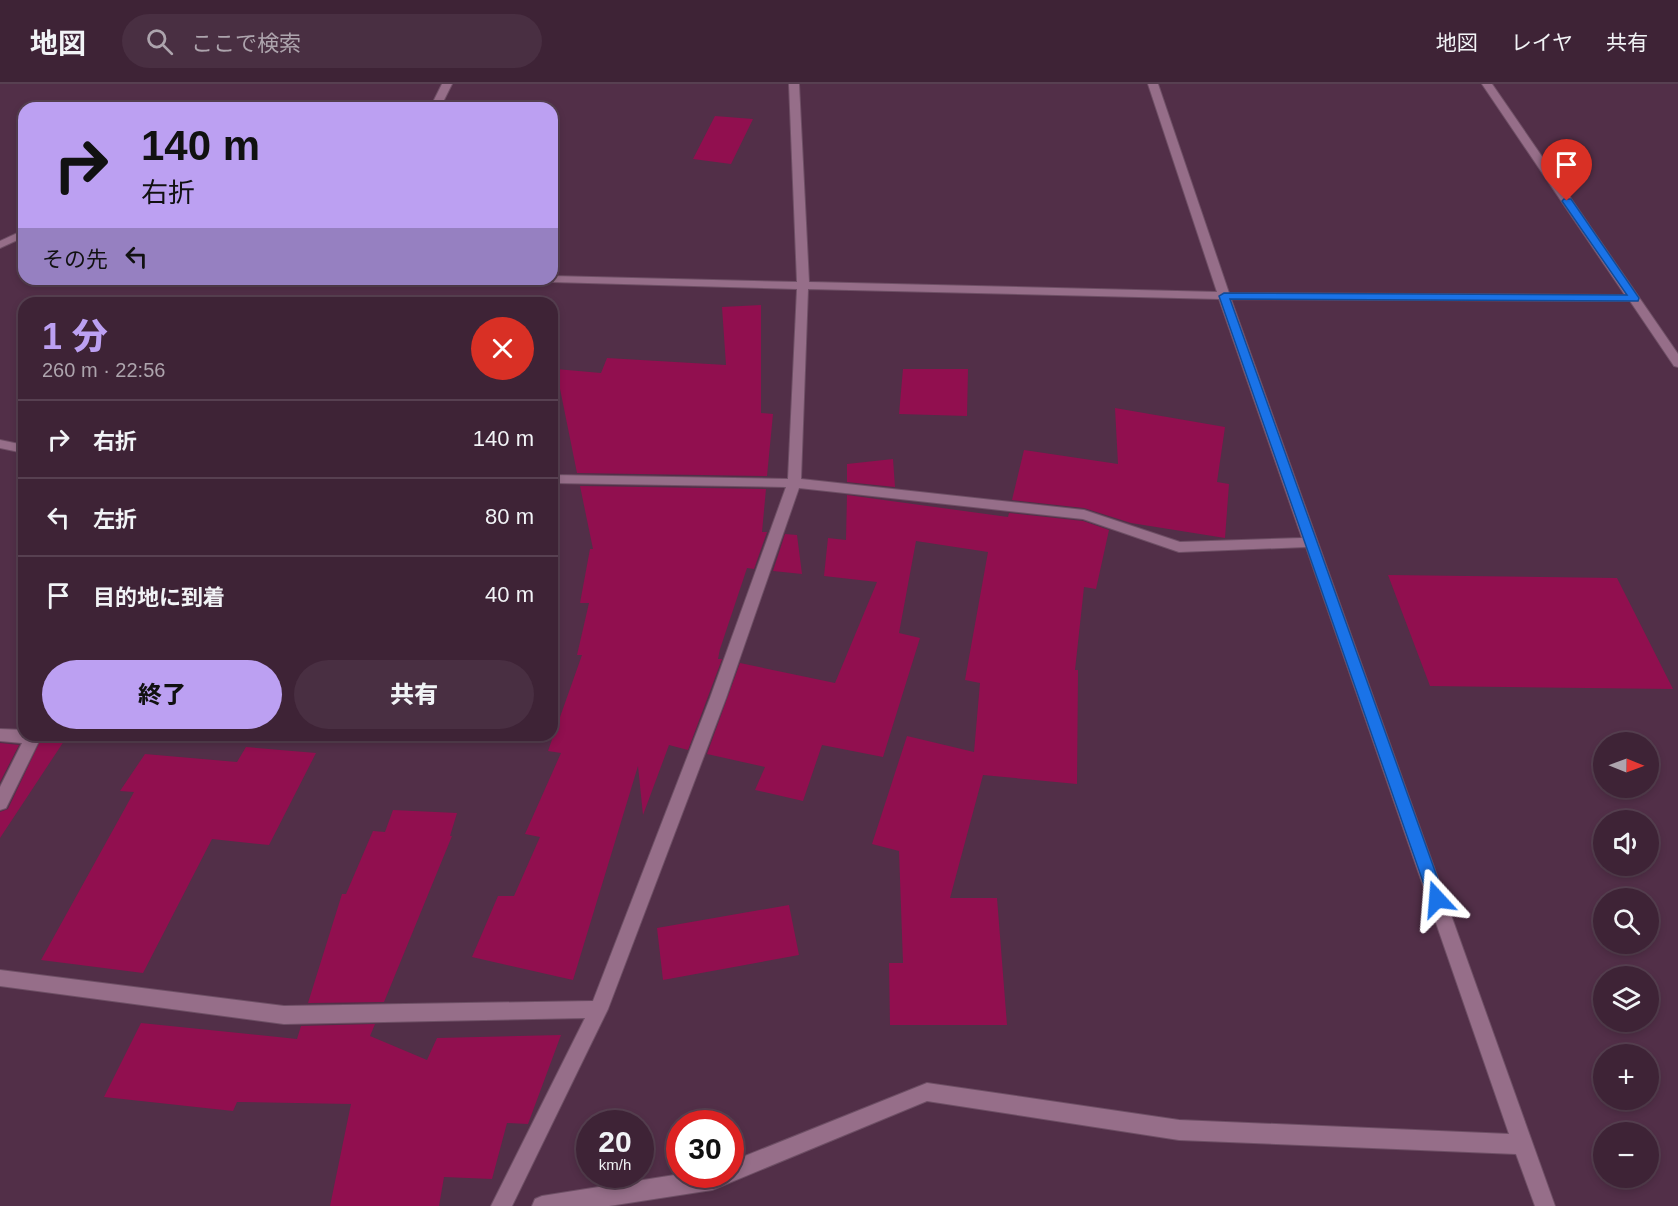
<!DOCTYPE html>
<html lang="ja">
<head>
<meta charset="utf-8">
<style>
	body { margin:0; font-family:Arial,"Noto Sans JP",sans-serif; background:#492f42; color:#f1f3f6; height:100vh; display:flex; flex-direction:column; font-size:22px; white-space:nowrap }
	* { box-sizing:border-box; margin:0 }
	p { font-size:20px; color:#ada4ad }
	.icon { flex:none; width:33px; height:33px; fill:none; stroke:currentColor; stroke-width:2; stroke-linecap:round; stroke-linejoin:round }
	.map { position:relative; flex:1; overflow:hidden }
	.drawer { position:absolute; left:18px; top:213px; width:540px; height:444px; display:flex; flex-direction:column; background:#3e2336; border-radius:18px; box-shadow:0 3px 9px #0003,0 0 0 2px #574051 }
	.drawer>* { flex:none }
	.guide { position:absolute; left:18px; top:18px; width:540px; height:183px; border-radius:18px; box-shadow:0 3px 9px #0003,0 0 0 2px #574051; background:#bca0f2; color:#111; overflow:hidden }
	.needle { width:39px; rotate:91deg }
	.fabs { position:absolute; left:1593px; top:648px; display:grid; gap:12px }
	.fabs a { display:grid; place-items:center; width:66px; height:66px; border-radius:50%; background:#3e2336; box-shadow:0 3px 9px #0003,0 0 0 2px #574051; font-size:30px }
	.speed { position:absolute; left:576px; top:1026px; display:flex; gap:12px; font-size:30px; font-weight:700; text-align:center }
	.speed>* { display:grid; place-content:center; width:78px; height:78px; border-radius:50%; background:#3e2336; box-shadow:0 3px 9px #0003,0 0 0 2px #574051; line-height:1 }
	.speed small { font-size:15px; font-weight:400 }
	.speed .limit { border:9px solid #d22; background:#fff; color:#111 }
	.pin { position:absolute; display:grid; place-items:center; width:51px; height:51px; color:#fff; margin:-62px -26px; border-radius:50% 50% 50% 0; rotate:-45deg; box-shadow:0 0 6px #0007 }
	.pin .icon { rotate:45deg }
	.me { position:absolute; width:66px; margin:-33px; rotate:341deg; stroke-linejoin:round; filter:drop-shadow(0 0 4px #0008) }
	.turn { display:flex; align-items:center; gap:21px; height:126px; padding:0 24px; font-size:27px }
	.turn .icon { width:78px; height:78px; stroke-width:2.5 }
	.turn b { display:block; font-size:42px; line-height:51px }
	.then { display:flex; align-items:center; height:57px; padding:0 24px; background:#0003; gap:12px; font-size:22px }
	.round { display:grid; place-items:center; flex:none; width:63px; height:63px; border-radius:32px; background:#492f42 }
	.summary { display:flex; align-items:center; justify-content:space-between; height:102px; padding:0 24px }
	h1 { font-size:36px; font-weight:800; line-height:45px; color:#bca0f2 }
	.button { display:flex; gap:12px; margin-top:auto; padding:12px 24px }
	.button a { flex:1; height:69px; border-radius:36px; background:#bca0f2; color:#111; font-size:24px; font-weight:800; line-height:69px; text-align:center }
	.button a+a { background:#492f42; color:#f1f3f6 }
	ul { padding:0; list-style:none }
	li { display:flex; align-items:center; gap:18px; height:78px; padding:0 24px; border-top:2px solid #574051 }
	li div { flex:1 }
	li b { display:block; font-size:22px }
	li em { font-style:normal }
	header { display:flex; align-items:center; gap:36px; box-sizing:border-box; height:84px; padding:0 30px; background:#3e2336; border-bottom:2px solid #574051 }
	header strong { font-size:28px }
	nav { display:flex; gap:33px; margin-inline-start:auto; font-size:21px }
	.search { width:420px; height:54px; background:#492f42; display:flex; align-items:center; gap:15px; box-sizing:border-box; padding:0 21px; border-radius:33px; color:#ada4ad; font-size:22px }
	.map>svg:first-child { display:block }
	.building { fill:#910f4f }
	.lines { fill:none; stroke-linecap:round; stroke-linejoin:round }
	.minor-casing { stroke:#6e4f65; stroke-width:2 }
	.minor { fill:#966e89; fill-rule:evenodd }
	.route { fill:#1a73e8; stroke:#114b97; stroke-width:1.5 }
</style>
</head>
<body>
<header>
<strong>地図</strong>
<div class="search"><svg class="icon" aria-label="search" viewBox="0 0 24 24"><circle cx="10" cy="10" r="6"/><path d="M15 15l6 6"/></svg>ここで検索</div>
<nav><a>地図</a><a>レイヤ</a><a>共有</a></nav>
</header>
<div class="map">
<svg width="1678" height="1122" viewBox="0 0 1678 1122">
	<rect width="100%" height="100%" fill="#522f48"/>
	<path class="building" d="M715,32L753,35L731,80L693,75Z
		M761,221V329L773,330L767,392L577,389L556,285L601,289L607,274L726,281L722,223Z
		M903,285H968L967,332L899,330Z
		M1115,324L1225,343L1217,398L1229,400L1225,454L1131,439L1084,424L1012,416L1024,366L1118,380Z
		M893,375L895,403L847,398V380Z
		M580,402L766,405L762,448H767L754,485L747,484L720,565L718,575H722L688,666L669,661L643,731L638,682L573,896L472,873L498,812H514L540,753L525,750L561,669L548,667L582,571H577L589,519H580L590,465H593Z
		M847,411L1008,433L1009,429L1083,437L1109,446L1096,505L1084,503L1075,586H1078L1077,700L983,691L950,814H997L1007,941H890L889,879H903L899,767L872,760L907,652L974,668L980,599L965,596L988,468L916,457L899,549L920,554L883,673L822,661L803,717L755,706L765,683L707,670L740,579L835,599L877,498L824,492L828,454L846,456Z
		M785,450L797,451L802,490L773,487Z
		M1388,491L1617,494L1673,605L1430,602Z
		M43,651H68L0,754V728L8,725Z
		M0,659L19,661L0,698Z
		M246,663L316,669L269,761L212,755L143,889L41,876L134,708L120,707L145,670L237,678Z
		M393,726L457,729L450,752H452L384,918L308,919L342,810H346L373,747L385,748Z
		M789,821L799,871L663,896L657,844Z
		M141,939L297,955L301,942L375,940L370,952L427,976L437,954L561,951L528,1040L507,1039L492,1095L444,1093L439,1122H330L351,1020L237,1018L233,1027L104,1013Z"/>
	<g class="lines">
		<g class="minor-casing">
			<path id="minor" d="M442,0H452L440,24H430Z
				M789,0H799L809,198L1217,208L1148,0H1158L1229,209L1625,211L1482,0H1492L1678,270V283L1674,282L1630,217L1231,215L1555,1122H1535L1516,1070L1179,1056L927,1017L712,1106L609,1122H532L535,1115L542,1112L681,1090H730V1078L927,999L1179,1036L1509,1050L1306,463L1179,468L1083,435L799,404L726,614L608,925L512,1122H491L585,934L284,940L0,902V886L284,922L593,917L710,614L786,403L552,399V391L788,395L797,205L552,198L546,195H552V192L797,198ZM808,205L1219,215L1302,454L1180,458L1084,426L801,395Z
				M24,146V153L0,164V157Z
				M0,356L24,361V369L0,364Z
				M0,645L24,646V651H40L41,653L6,724L0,726V703L22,659L0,657Z"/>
		</g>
		<use href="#minor" class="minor"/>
	</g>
	<path class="route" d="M1564,115H1571L1639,214L1638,217L1230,215L1445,815L1442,820L1437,822L1431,820L1429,815L1219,212L1224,209L1627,211L1562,117Z"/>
</svg>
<div class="fabs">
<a><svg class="needle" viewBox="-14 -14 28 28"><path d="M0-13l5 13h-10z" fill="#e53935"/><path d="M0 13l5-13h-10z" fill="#ada4ad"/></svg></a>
<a><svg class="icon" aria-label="sound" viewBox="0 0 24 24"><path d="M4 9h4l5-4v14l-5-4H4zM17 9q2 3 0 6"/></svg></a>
<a><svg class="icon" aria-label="search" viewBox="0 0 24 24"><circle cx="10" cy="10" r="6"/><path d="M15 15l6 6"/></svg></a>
<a><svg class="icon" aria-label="layers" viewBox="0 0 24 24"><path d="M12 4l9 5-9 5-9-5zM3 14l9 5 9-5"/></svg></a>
<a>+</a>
<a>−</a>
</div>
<div class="speed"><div>20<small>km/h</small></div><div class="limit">30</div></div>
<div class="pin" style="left:1567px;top:117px;background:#d93025"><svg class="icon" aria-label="arrive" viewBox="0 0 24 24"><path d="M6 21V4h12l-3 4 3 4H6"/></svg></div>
<svg class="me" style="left:1437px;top:815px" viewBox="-20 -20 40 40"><path d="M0-17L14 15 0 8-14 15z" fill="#1a73e8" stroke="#fff" stroke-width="4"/></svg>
<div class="guide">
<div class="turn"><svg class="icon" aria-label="right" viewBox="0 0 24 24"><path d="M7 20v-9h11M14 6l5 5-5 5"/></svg><div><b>140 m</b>右折</div></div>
<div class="then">その先<svg class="icon" aria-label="left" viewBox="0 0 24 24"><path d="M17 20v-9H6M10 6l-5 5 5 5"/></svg></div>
</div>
<section class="drawer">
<div class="summary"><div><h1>1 分</h1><p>260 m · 22:56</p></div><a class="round" style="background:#d93025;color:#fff"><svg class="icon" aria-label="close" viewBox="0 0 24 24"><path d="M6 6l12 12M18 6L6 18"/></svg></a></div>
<ul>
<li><svg class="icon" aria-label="right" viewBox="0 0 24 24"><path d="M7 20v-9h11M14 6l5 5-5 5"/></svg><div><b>右折</b></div><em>140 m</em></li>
<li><svg class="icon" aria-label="left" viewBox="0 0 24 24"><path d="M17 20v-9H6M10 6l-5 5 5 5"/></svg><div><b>左折</b></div><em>80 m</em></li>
<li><svg class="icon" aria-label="arrive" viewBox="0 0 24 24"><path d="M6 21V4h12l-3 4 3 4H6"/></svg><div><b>目的地に到着</b></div><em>40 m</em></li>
</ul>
<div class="button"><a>終了</a><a>共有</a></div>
</section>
</div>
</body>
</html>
